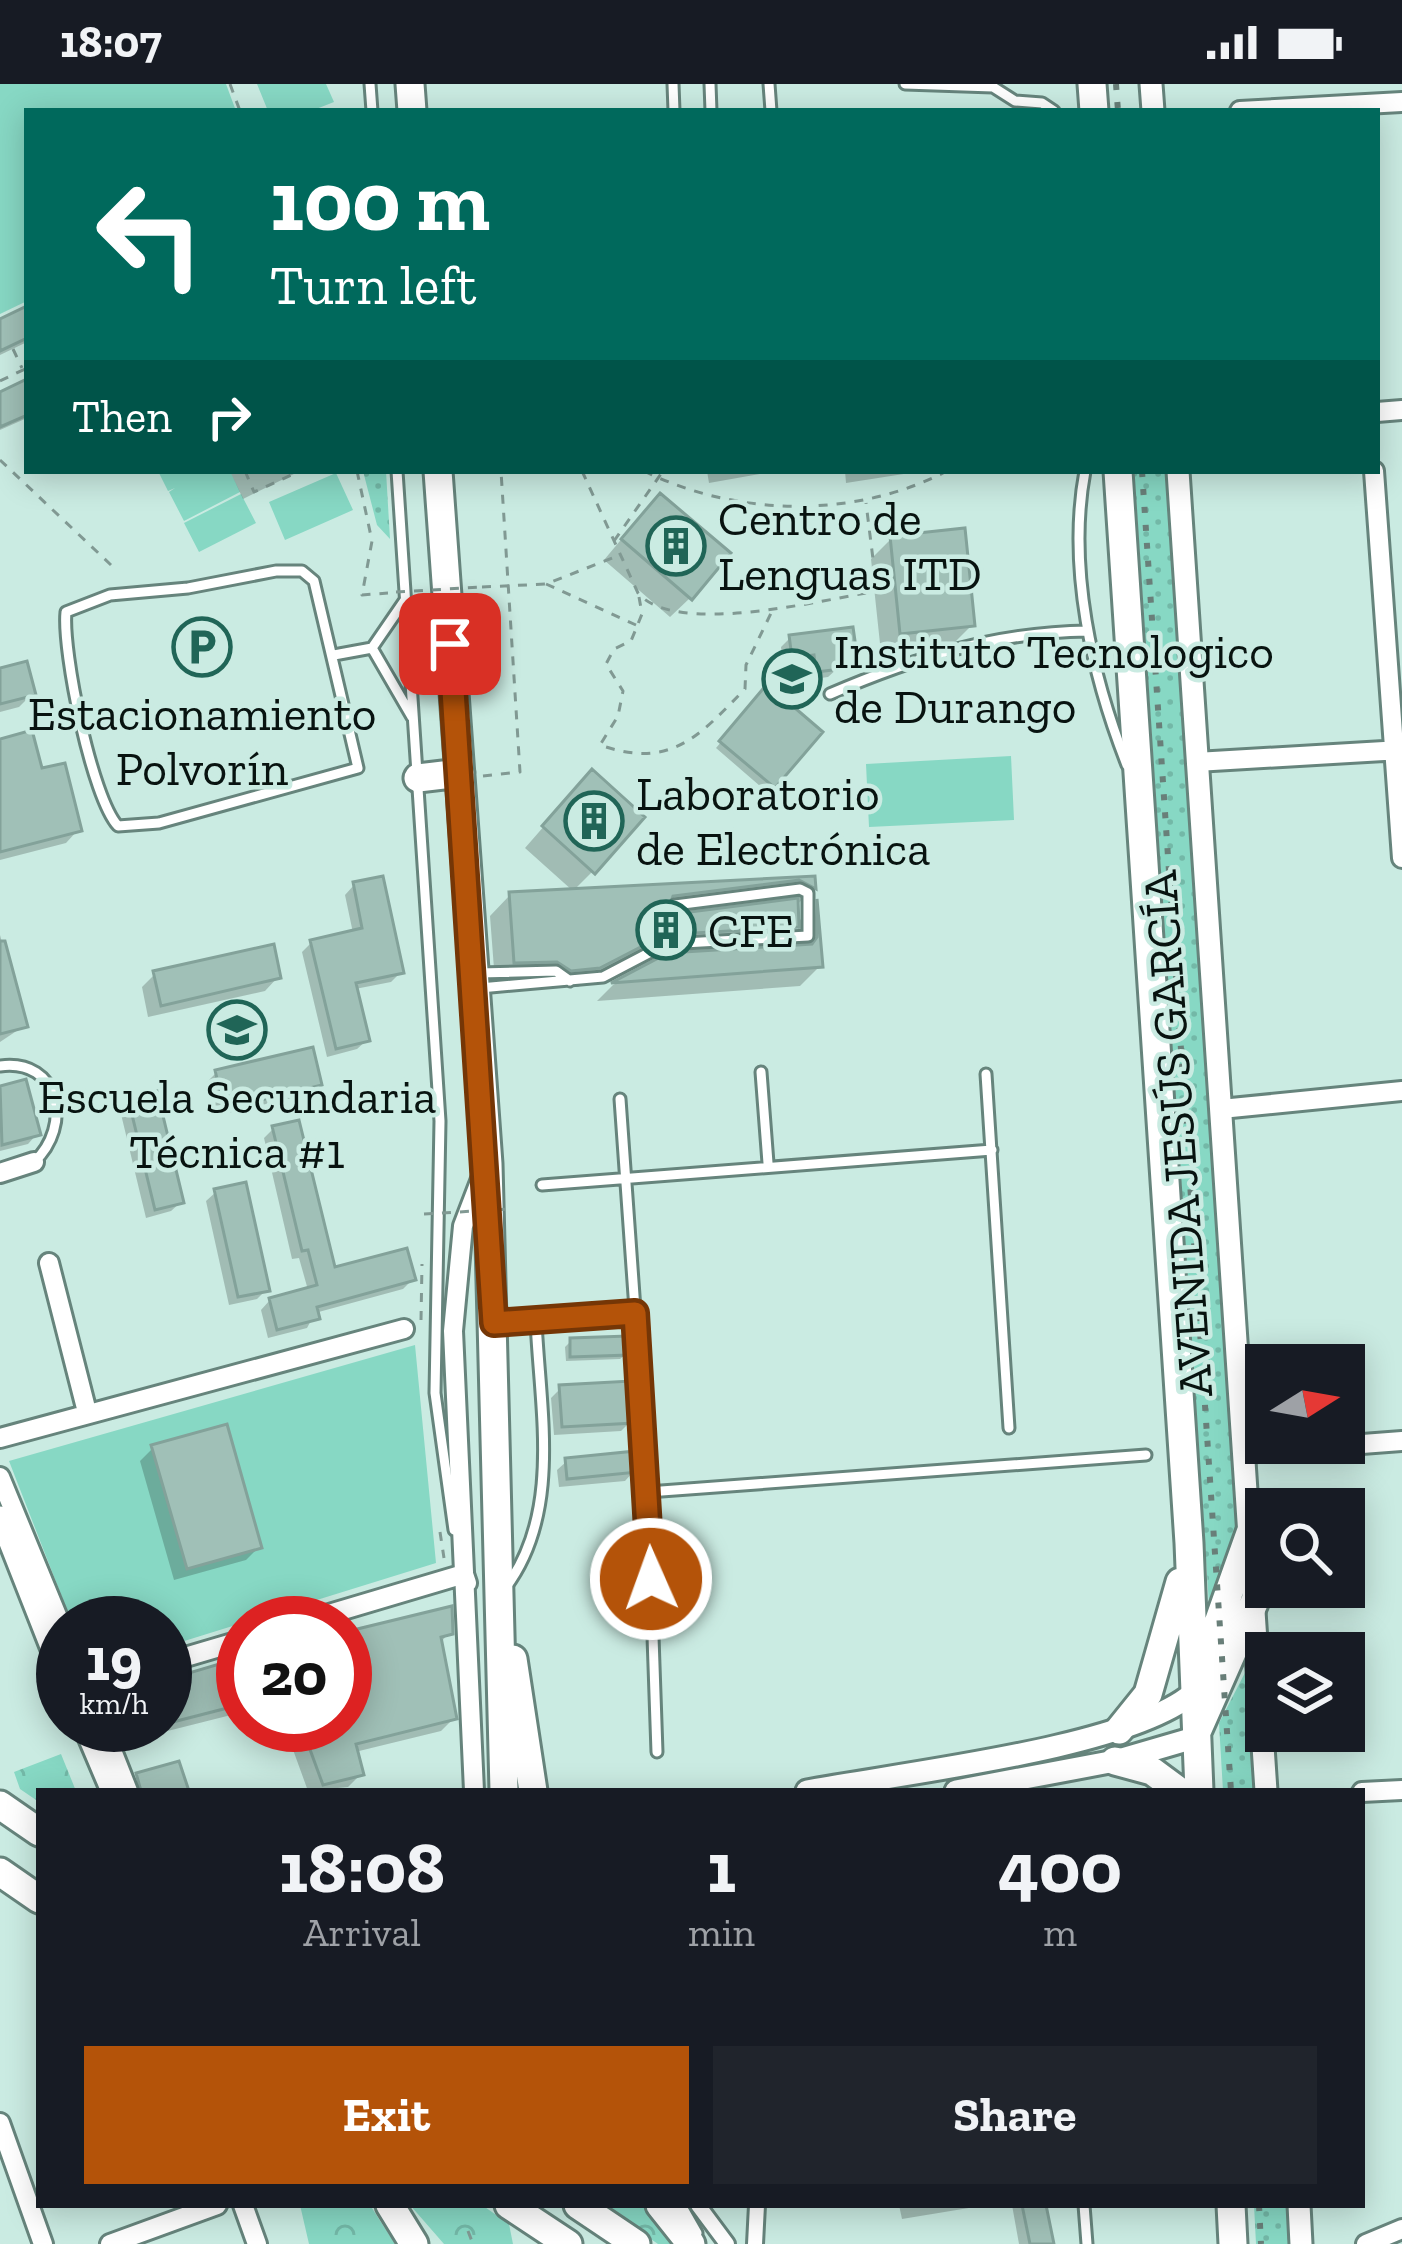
<!DOCTYPE html>
<html lang="en">
<head>
<meta charset="utf-8">
<style>
	body { margin:0; font-family:"Zilla Slab",serif; background:#20242c; color:#f1f3f6; height:100vh; display:flex; flex-direction:column; font-size:45px; white-space:nowrap }
	* { box-sizing:border-box; margin:0 }
	p { font-size:39px; color:#9ea1a6 }
	.icon { flex:none; width:66px; height:66px; fill:none; stroke:currentColor; stroke-width:2; stroke-linecap:round; stroke-linejoin:round }
	.map { position:relative; flex:1; overflow:hidden }
	.panel { position:absolute; left:36px; top:1704px; width:1329px; height:420px; display:flex; flex-direction:column; background:#171b24; border-radius:0px; box-shadow:0 6px 30px #0003 }
	.panel>* { flex:none }
	.top-card { position:absolute; left:24px; top:24px; width:1356px; height:366px; border-radius:0px; box-shadow:0 6px 30px #0003; background:#00695c; color:#fff; overflow:hidden }
	.needle { width:78px; rotate:79deg }
	.fabs { position:absolute; left:1245px; top:1260px; display:grid; gap:24px }
	.fabs a { display:grid; place-items:center; width:120px; height:120px; border-radius:0px; background:#171b24; box-shadow:0 6px 30px #0003; font-size:60px }
	.speed { position:absolute; left:36px; top:1512px; display:flex; gap:24px; font-size:60px; font-weight:700; text-align:center }
	.speed>* { display:grid; place-content:center; width:156px; height:156px; border-radius:50%; background:#171b24; box-shadow:0 6px 30px #0003; line-height:1 }
	.speed small { font-size:30px; font-weight:400 }
	.speed .limit { border:18px solid #d22; background:#fff; color:#111 }
	.pin { position:absolute; display:grid; place-items:center; width:102px; height:102px; color:#fff; margin:-51px; border-radius:24px; box-shadow:0 6px 18px #0006 }
	.me { position:absolute; width:132px; margin:-66px; rotate:358deg; stroke-linejoin:round; filter:drop-shadow(0 0 9px #0008) }
	.turn { display:flex; align-items:center; gap:42px; height:252px; padding:0 48px; font-size:54px }
	.turn .icon { width:156px; height:156px; stroke-width:2.5 }
	.turn b { display:block; font-size:84px; line-height:102px }
	.then { display:flex; align-items:center; height:114px; padding:0 48px; background:#0003; gap:24px; font-size:45px }
	.eta { display:flex; justify-content:space-evenly; align-items:center; height:204px; text-align:center }
	.eta b { font-size:72px; font-weight:700; line-height:84px }
	.cta { display:flex; gap:24px; margin-top:auto; padding:24px 48px }
	.cta a { flex:1; height:138px; border-radius:0px; background:#b45309; color:#fff; font-size:48px; font-weight:700; line-height:138px; text-align:center }
	.cta a+a { background:#20242c; color:#f1f3f6 }
	.status { display:flex; justify-content:space-between; align-items:center; height:84px; padding:0 60px; background:#171b24; direction:ltr }
	.status svg { height:33px; fill:currentColor }
	.map>svg:first-child { display:block }
	.grass { fill:url(#grass-dots) }
	.park { fill:url(#park-crowns) }
	.pitch { fill:#87d8c4 }
	.shadow { fill:#0003; fill-rule:evenodd }
	.building { fill:#a0c0b7; stroke:#83a29a; stroke-width:3 }
	.lines { fill:none; stroke-linecap:round; stroke-linejoin:round }
	.service-casing { stroke:#66847c; stroke-width:15 }
	.pedestrian-casing { stroke:#66847c; stroke-width:20 }
	.minor-casing { stroke:#66847c; stroke-width:24 }
	.tertiary-casing { stroke:#66847c; stroke-width:27 }
	.primary-casing { stroke:#66847c; stroke-width:33 }
	.path { stroke:#819993; stroke-width:3; stroke-dasharray:9 9; stroke-linecap:butt }
	.service { stroke:#fff; stroke-width:9 }
	.pedestrian { stroke:#fff; stroke-width:14 }
	.minor { stroke:#fff; stroke-width:18 }
	.tertiary { stroke:#fff; stroke-width:21 }
	.primary { stroke:#fff; stroke-width:27 }
	.rail { stroke:#697f79; stroke-width:6; stroke-dasharray:6 12; stroke-linecap:butt }
	.path-bridge { stroke:#819993; stroke-width:3; stroke-dasharray:9 9; stroke-linecap:butt }
	.route-casing { stroke:#753606; stroke-width:30 }
	.route { stroke:#b45309; stroke-width:21 }
	.labels { text-anchor:middle; stroke-width:9; stroke-linejoin:round; paint-order:stroke }
	.poi-label { font-size:48px; fill:#081310; stroke:#caebe2; text-anchor:start }
	.street-label { font-size:48px; fill:#081310; stroke:#caebe2 }
</style>
</head>
<body>
<div class="status"><b>18:07</b><svg viewBox="0 0 49 12"><path d="M0 12V9h3v3zM5 12V6h3v6zM10 12V3h3v9zM15 12V0h3v12zM26 1h20v11H26zM47 4h2v5h-2z"/></svg></div>
<div class="map">
<svg width="1402" height="2160" viewBox="0 0 1402 2160">
	<defs>
		<pattern id="grass-dots" width="8" height="8" patternUnits="userSpaceOnUse" patternTransform="scale(3)"><rect width="8" height="8" fill="#87d8c4"/><path d="M2 2h.1M6 6h.1" fill="none" stroke="#73b8a7" stroke-width="1.8" stroke-linecap="round"/></pattern>
		<pattern id="park-crowns" width="20" height="18" patternUnits="userSpaceOnUse" patternTransform="scale(3)"><rect width="20" height="18" fill="#87d8c4"/><path d="M2 6a3 3 0 1 1 6 0M12 15a3 3 0 1 1 6 0" fill="none" stroke="#73b8a7"/></pattern>
	</defs>
	<rect width="100%" height="100%" fill="#caebe2"/>
	<path class="grass" d="M363,387H386L390,455L377,441Z
		M1134,387H1167L1238,1446L1211,1551Z
		M1249,1581L1259,1636L1255,1707H1223L1219,1639Z
		M1254,2121H1294L1297,2160H1256Z"/>
	<path class="park" d="M61,1670L76,1707H39V1718L20,1705L14,1688Z
		M300,2121H370L395,2160H309Z
		M410,2121H482L509,2140L513,2160H444Z
		M602,2121H647L677,2160H658Z"/>
	<path class="pitch" d="M0,0H226L236,27H27V217L0,230Z
		M257,0H326L334,18L311,27H268Z
		M158,387H230L240,408L184,437L169,408L175,404L168,407Z
		M336,389L353,426L285,456L269,418Z
		M241,410L256,439L199,468L184,439Z
		M1011,672L1014,736L869,743L866,680Z
		M415,1261L436,1479L165,1563V1539H72L9,1377Z"/>
	<path class="shadow" d="M27,226V258L0,271V239Z
		M27,298V334L0,346V311Z
		M230,387H300L243,415Z
		M707,387H776L709,399Z
		M845,387H923L846,399Z
		M640,433L690,514L670,533L604,476Z
		M891,455L972,541L952,561L881,569L871,475Z
		M790,554L853,563L836,573L838,584L828,593L807,596L805,579L783,582L781,563Z
		M0,587L32,610L19,623L0,628Z
		M767,604L819,648L767,708L716,664Z
		M0,658L40,688L78,746L66,759L0,776Z
		M573,709L593,787L573,807L525,764Z
		M812,795L813,804L796,822V840L815,821L820,882L800,902L597,917L613,901L677,868L659,869L663,853L690,826L661,830L655,852L634,873L578,903L495,898L490,832L510,811ZM798,840V864L773,866Z
		M354,801L401,888L391,898L355,905L367,956L357,965L327,973L302,868L311,859L353,849L345,811Z
		M0,851L24,942L0,958Z
		M155,890L278,893L265,907L148,933L142,903Z
		M216,989L318,1000L309,1010L215,1032L207,998Z
		M24,999L37,1050L28,1060L0,1067V1005Z
		M129,1016L181,1118L171,1127L146,1134L120,1026Z
		M273,1045L332,1187L412,1196L403,1205L315,1229L307,1244L268,1254L261,1226L270,1216L308,1206L299,1174L292,1175L264,1054Z
		M216,1108L266,1206L257,1215L229,1221L206,1117Z
		M571,1257L626,1270L620,1275L566,1277L565,1263Z
		M561,1304L631,1337L621,1347L554,1351L551,1314Z
		M153,1364L259,1463L246,1476L174,1496L140,1377Z
		M567,1377L634,1387L625,1397L559,1403L557,1386Z
		M449,1525L450,1548L440,1559L454,1634L441,1647L355,1668L361,1690L348,1703L308,1707L284,1641H345V1547Z
		M243,1576V1628L112,1661L104,1641H165V1598Z
		M899,2121H987L902,2135Z
		M1012,2121H1043L1051,2160H1019Z"/>
	<path class="building" d="M27,222V254L0,267V235Z
		M27,295V331L0,343V308Z
		M660,409L731,469L692,516L621,455Z
		M965,444L975,542L900,550L890,452Z
		M853,543L856,564L838,566L841,585L816,588L814,571L792,574L789,551Z
		M27,577L36,611L0,620V584Z
		M767,600L823,648L775,704L719,657Z
		M32,646L42,684L65,679L82,747L0,768V655Z
		M592,685L645,733L595,790L542,742Z
		M383,792L404,889L356,899L370,957L336,965L310,856L362,844L353,798Z
		M815,792L816,805L799,796L673,812L658,854L600,884L571,887L557,878L514,879L509,808Z
		M798,814L799,843L677,850L682,829Z
		M817,815L823,883L611,899L668,869L812,860L817,853Z
		M0,857H5L28,943L0,950Z
		M274,860L281,894L161,922L153,887Z
		M313,963L322,1001L224,1025L215,986Z
		M26,995L41,1051L2,1061L0,1002Z
		M157,1007L184,1119L155,1126L128,1014Z
		M299,1036L335,1183L407,1164L416,1196L317,1223L320,1235L277,1246L269,1214L317,1201L308,1166L302,1167L272,1042Z
		M246,1098L270,1207L238,1213L214,1105Z
		M628,1252L629,1271L570,1273V1254Z
		M631,1297L634,1339L562,1343L559,1301Z
		M227,1340L262,1464L187,1485L151,1361Z
		M636,1367L638,1388L567,1395L565,1374Z
		M452,1522L453,1550L441,1553L457,1635L356,1660L364,1691L323,1701L301,1641H345V1548Z
		M243,1573V1620L165,1640V1596Z
		M179,1677L189,1707H141L136,1689Z
		M1022,2121H1046L1054,2160H1030Z"/>
	<g class="lines">
		<g class="service-casing">
			<path id="service" d="M370,0L372,27
				M673,0L674,27
				M710,0L711,27
				M769,0L771,27
				M905,0L993,3L1015,17L1042,19L1054,27
				M397,387L440,1037L435,1309L454,1446
				M1085,387C1067,483 1092,592 1127,681
				M276,487H302L314,497L358,684L159,739L118,742C92,714 62,567 66,528L110,511L188,504Z
				M405,516L372,564L412,633
				M334,571L372,564
				M830,610C914,574 995,548 1088,547
				M479,889L556,887L570,897
				M480,904L603,893L666,860L808,852V809L800,805L675,821L666,860
				M0,982C60,974 73,1042 34,1078
				M761,988L768,1079
				M986,990L1009,1344
				M620,1015L648,1408L657,1668
				M542,1101L992,1066
				M499,1239L635,1229
				M648,1408L1146,1371
				M506,1503C562,1428 540,1326 536,1237
				M681,2121L697,2149
				M1084,2121L1087,2160"/>
		</g>
		<g class="pedestrian-casing">
			<path id="pedestrian" d="M698,2121L727,2160
				M755,2160L757,2121"/>
		</g>
		<g class="minor-casing">
			<path id="minor" d="M1240,27L1402,18
				M1377,328L1402,326
				M1374,387L1402,774
				M1196,678L1401,666
				M1221,1025L1402,1007
				M0,1089L34,1078
				M49,1179L87,1328
				M0,1354L404,1245
				M1245,1369L1402,1357
				M0,1393L63,1546
				M299,1539L464,1490L467,1499
				M165,1579L243,1556
				M102,1641L128,1707
				M474,1707L453,1247L463,1142L486,1082
				M1362,1708L1402,1706
				M0,2039L43,2160
				M243,2121L257,2160
				M110,2160L217,2121
				M1366,2160L1402,2145"/>
		</g>
		<g class="tertiary-casing">
			<path id="tertiary" d="M1151,0L1153,27
				M1178,387L1266,1707
				M0,1433L63,1593
				M84,1641L112,1707
				M807,1707C901,1689 1125,1665 1192,1610
				M956,1707L1115,1677L1194,1654
				M1299,2121L1301,2160"/>
		</g>
		<g class="primary-casing">
			<path id="primary" d="M410,0L412,27
				M1092,0L1094,27
				M438,387L488,1080L504,1707
				M1118,387L1189,1459L1199,1707
				M418,694L460,689
				M513,1575L533,1707
				M1197,1598L1250,1449
				M1119,1646L1148,1610L1180,1498
				M1196,1650L1254,1519
				M1115,1677L1152,1687L1179,1707
				M0,1721L39,1748
				M0,1788L39,1815
				M390,2121L414,2160
				M509,2121L568,2160
				M578,2121L636,2160
				M660,2121L691,2160
				M1231,2121L1233,2160"/>
		</g>
		<path class="path" d="M230,0L240,27
			M13,265L22,284
			M0,297L27,284
			M0,376L111,481
			M245,387L254,408L300,387
			M357,387L372,457L362,511L388,509
			M582,387L638,509C675,553 822,516 877,507L866,419
			M644,387C737,433 855,435 947,387
			M614,457L663,387
			M546,500L636,541
			M482,503L546,500L615,473
			M639,513L642,530L631,557L614,565L606,580L623,607L618,632L600,661C671,686 699,652 745,605L746,581L774,523
			M483,692L520,688L501,387
			M421,1236L422,1180
			M440,1448L444,1474
			M468,2147L473,2160"/>
		<use href="#service" class="service"/>
		<use href="#pedestrian" class="pedestrian"/>
		<use href="#minor" class="minor"/>
		<use href="#tertiary" class="tertiary"/>
		<use href="#primary" class="primary"/>
		<path class="rail" d="M1116,0L1118,27
			M1142,387L1231,1707
			M1259,2121L1261,2160"/>
		<path class="path-bridge" d="M396,508L482,503
			M424,1130L509,1125"/>
	</g>
	<g class="lines">
		<g class="route-casing">
			<path id="route" d="M450,560L494,1239L635,1229L651,1495"/>
		</g>
		<use href="#route" class="route"/>
	</g>
	<defs>
		<g id="building-ring" transform="scale(3)"><circle r="9.5" fill="#caebe2" stroke="#206557" stroke-width="1.5"/><path d="M-4-6H4V6H1V3H-1V6H-4ZM-2.5-4.3h1.7v1.8h-1.7ZM.8-4.3h1.7v1.8H.8ZM-2.5-1h1.7V.8h-1.7ZM.8-1h1.7V.8H.8Z" fill="#206557"/></g>
		<g id="parking-ring" transform="scale(3)"><circle r="9.5" fill="#caebe2" stroke="#206557" stroke-width="1.5"/><path d="M-3.5-5.5H1a3.5 3.5 0 0 1 0 7H-1V5.5H-3.5ZM-1-3.4V-.6H.8a1.4 1.4 0 0 0 0-2.8Z" fill="#206557"/></g>
		<g id="university-ring" transform="scale(3)"><circle r="9.5" fill="#caebe2" stroke="#206557" stroke-width="1.5"/><path d="M0-5L7-2L0 1L-7-2ZM-4 1L0 2.5L4 1V4Q0 6-4 4Z" fill="#206557"/></g>
		<g id="school-ring" transform="scale(3)"><circle r="9.5" fill="#caebe2" stroke="#206557" stroke-width="1.5"/><path d="M0-5L7-2L0 1L-7-2ZM-4 1L0 2.5L4 1V4Q0 6-4 4Z" fill="#206557"/></g>
	</defs>
	<g fill-rule="evenodd">
		<use href="#building-ring" x="676" y="462"/>
		<use href="#parking-ring" x="202" y="563"/>
		<use href="#university-ring" x="792" y="595"/>
		<use href="#building-ring" x="594" y="737"/>
		<use href="#building-ring" x="666" y="846"/>
		<use href="#school-ring" x="237" y="946"/>
	</g>
	<g class="labels">
		<g class="poi-label">
			<text x="718" y="451">Centro de<tspan x="718" dy="55">Lenguas ITD</tspan></text>
			<text x="834" y="584">Instituto Tecnologico<tspan x="834" dy="55">de Durango</tspan></text>
			<text x="202" y="646" text-anchor="middle">Estacionamiento<tspan x="202" dy="55">Polvorín</tspan></text>
			<text x="636" y="726">Laboratorio<tspan x="636" dy="55">de Electrónica</tspan></text>
			<text x="708" y="863">CFE</text>
			<text x="237" y="1029" text-anchor="middle">Escuela Secundaria<tspan x="237" dy="55">Técnica #1</tspan></text>
		</g>
		<g class="street-label">
			<text transform="translate(1177 1050) rotate(-94)" y="17">AVENIDA JESÚS GARCÍA</text>
		</g>
	</g>
</svg>
<div class="fabs">
<a><svg class="needle" viewBox="-14 -14 28 28"><path d="M0-13l5 13h-10z" fill="#e53935"/><path d="M0 13l5-13h-10z" fill="#9ea1a6"/></svg></a>
<a><svg class="icon" aria-label="search" viewBox="0 0 24 24"><circle cx="10" cy="10" r="6"/><path d="M15 15l6 6"/></svg></a>
<a><svg class="icon" aria-label="layers" viewBox="0 0 24 24"><path d="M12 4l9 5-9 5-9-5zM3 14l9 5 9-5"/></svg></a>
</div>
<div class="speed"><div>19<small>km/h</small></div><div class="limit">20</div></div>
<div class="pin" style="left:450px;top:560px;background:#d93025"><svg class="icon" aria-label="arrive" viewBox="0 0 24 24"><path d="M6 21V4h12l-3 4 3 4H6"/></svg></div>
<svg class="me" style="left:651px;top:1495px" viewBox="-20 -20 40 40"><circle r="17" fill="#b45309" stroke="#fff" stroke-width="3"/><path d="M0-11L8 9 0 5-8 9z" fill="#fff"/></svg>
<div class="top-card">
<div class="turn"><svg class="icon" aria-label="left" viewBox="0 0 24 24"><path d="M17 20v-9H6M10 6l-5 5 5 5"/></svg><div><b>100 m</b>Turn left</div></div>
<div class="then">Then<svg class="icon" aria-label="right" viewBox="0 0 24 24"><path d="M7 20v-9h11M14 6l5 5-5 5"/></svg></div>
</div>
<section class="panel">
<div class="eta">
<div><b>18:08</b><p>Arrival</p></div>
<div><b>1</b><p>min</p></div>
<div><b>400</b><p>m</p></div>
</div>
<div class="cta"><a>Exit</a><a>Share</a></div>
</section>
</div>
</body>
</html>
